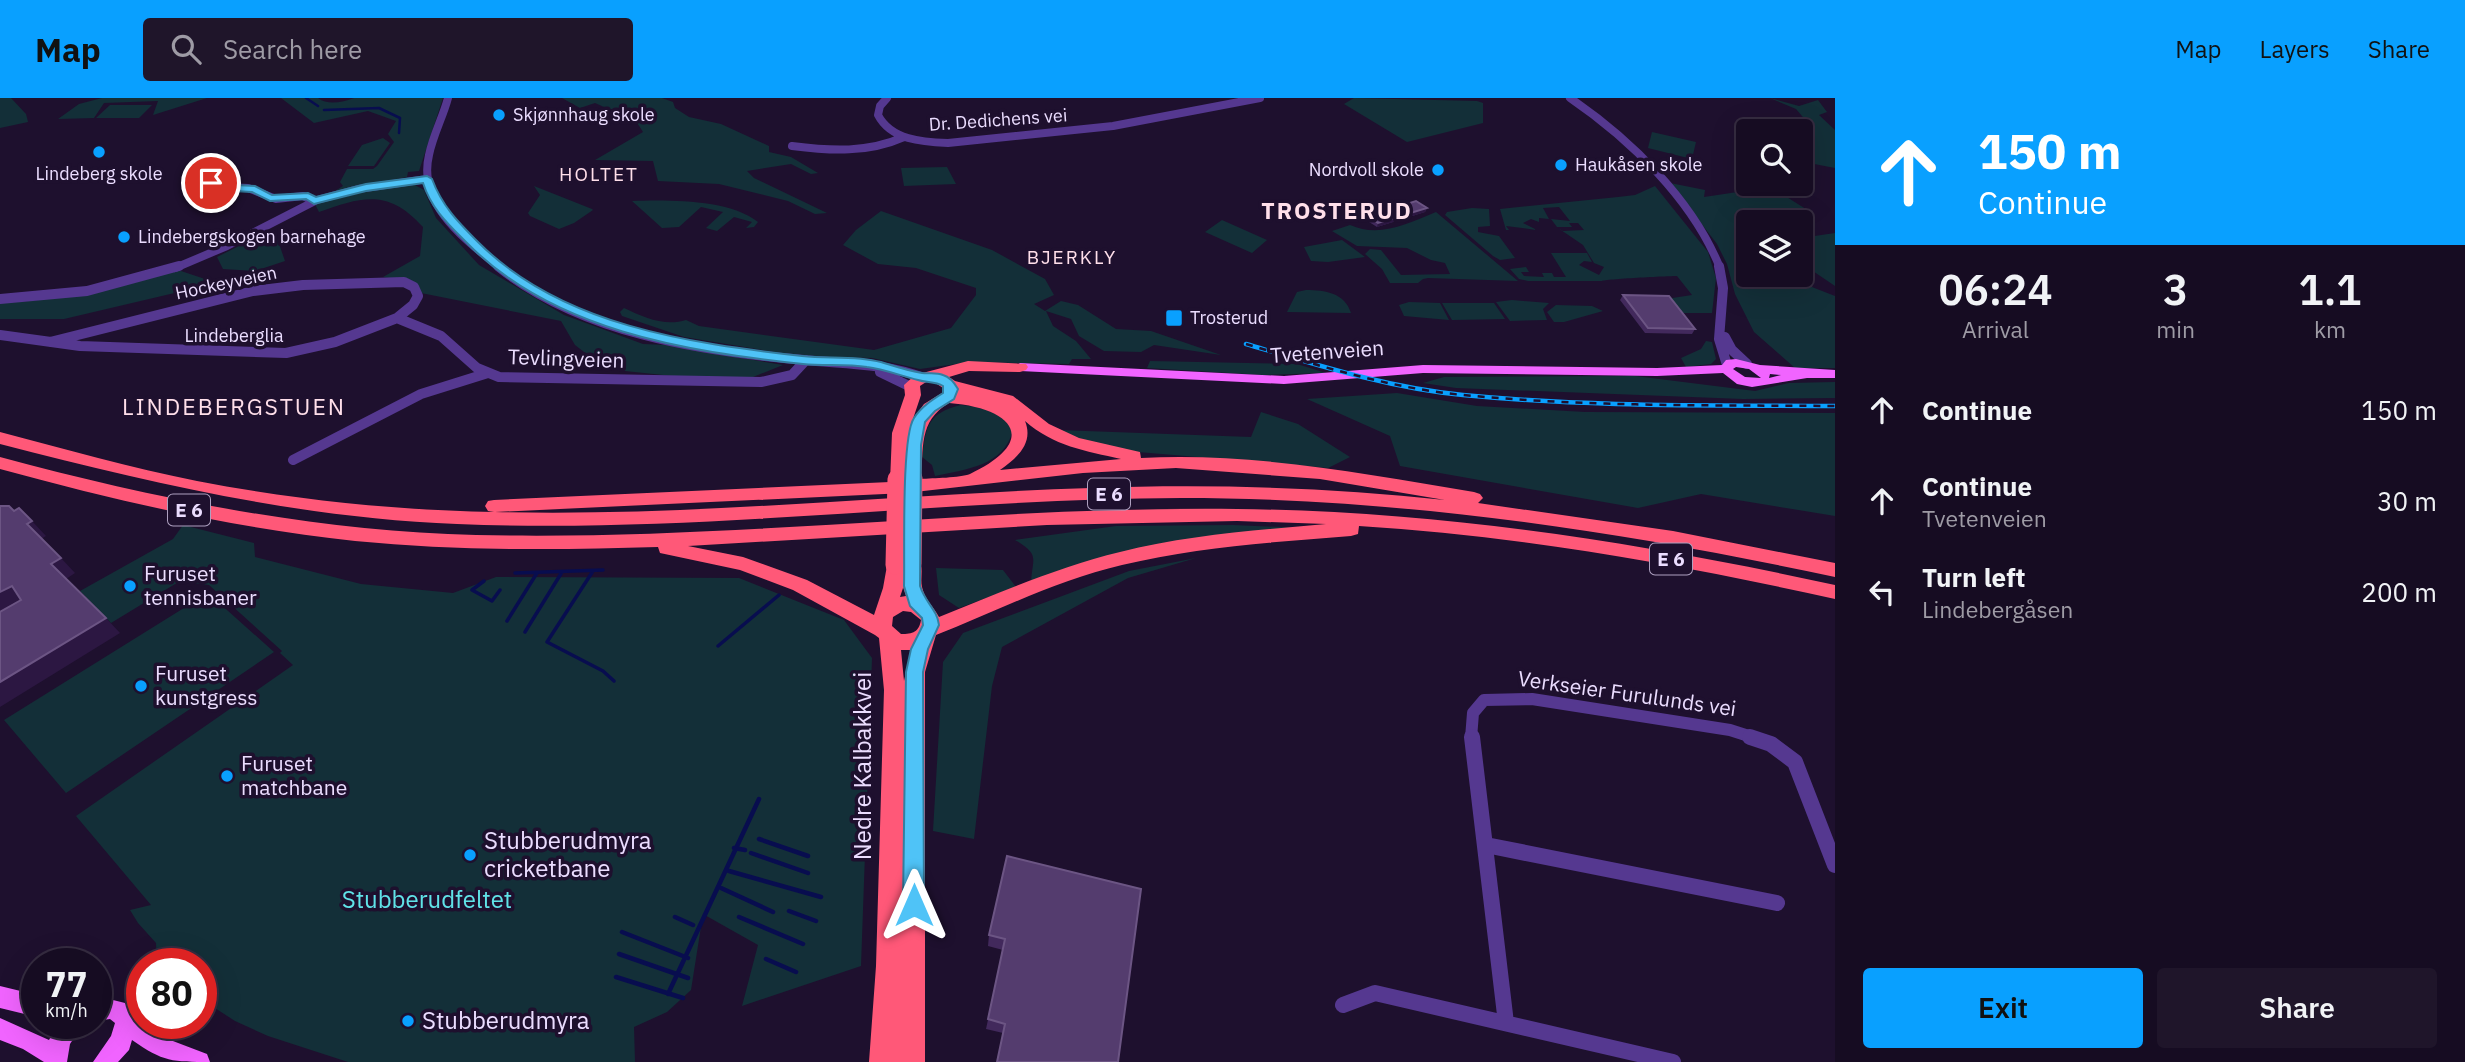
<!DOCTYPE html>
<html lang="en">
<head>
<meta charset="utf-8">
<style>
	body { margin:0; font-family:"IBM Plex Sans",sans-serif; background:#1f152a; color:#f1f3f6; height:100vh; display:flex; flex-direction:column; font-size:26px; white-space:nowrap }
	* { box-sizing:border-box; margin:0 }
	p { font-size:23px; color:#9e9ba5 }
	.icon { flex:none; width:38px; height:38px; fill:none; stroke:currentColor; stroke-width:2; stroke-linecap:round; stroke-linejoin:round }
	.map { position:relative; flex:1; overflow:hidden }
	.details { display:flex; flex-direction:column; background:#160c22; width:630px }
	.details>* { flex:none }
	.banner { background:#09a0ff; color:#fff; overflow:hidden }
	.buttons { position:absolute; left:1736px; top:21px; display:grid; gap:14px }
	.buttons a { display:grid; place-items:center; width:77px; height:77px; border-radius:7px; background:#160c22; box-shadow:0 7px 28px #0002,0 0 0 2px #352c40; font-size:35px }
	.speed { position:absolute; left:21px; top:850px; display:flex; gap:14px; font-size:35px; font-weight:700; text-align:center }
	.speed>* { display:grid; place-content:center; width:91px; height:91px; border-radius:50%; background:#160c22; box-shadow:0 7px 28px #0002,0 0 0 2px #352c40; line-height:1 }
	.speed small { font-size:18px; font-weight:400 }
	.speed .limit { border:10px solid #d22; background:#fff; color:#111 }
	.pin { position:absolute; display:grid; place-items:center; width:60px; height:60px; color:#fff; margin:-30px; border:4px solid #fff; border-radius:50%; box-shadow:0 2px 7px #0007 }
	.me { position:absolute; width:77px; margin:-38px; rotate:0deg; stroke-linejoin:round; filter:drop-shadow(0 0 5px #0008) }
	.turn { display:flex; align-items:center; gap:24px; height:147px; padding:0 28px; font-size:32px }
	.turn .icon { width:91px; height:91px; stroke-width:2.5 }
	.turn b { display:block; font-size:49px; line-height:60px }
	.eta { display:flex; justify-content:space-evenly; align-items:center; height:119px; text-align:center }
	.eta b { font-size:42px; font-weight:600; line-height:49px }
	.action { display:flex; gap:14px; margin-top:auto; padding:14px 28px }
	.action a { flex:1; height:80px; border-radius:7px; background:#09a0ff; color:#111; font-size:28px; font-weight:600; line-height:80px; text-align:center }
	.action a+a { background:#1f152a; color:#f1f3f6 }
	ul { padding:0; list-style:none }
	li { display:flex; align-items:center; gap:21px; height:91px; padding:0 28px }
	li div { flex:1 }
	li b { display:block; font-size:26px }
	li em { font-style:normal }
	header { display:flex; align-items:center; gap:42px; box-sizing:border-box; height:98px; padding:0 35px; background:#09a0ff; color:#111 }
	header strong { font-size:33px }
	nav { display:flex; gap:38px; margin-inline-start:auto; font-size:24px }
	.search { width:490px; height:63px; background:#1f152a; display:flex; align-items:center; gap:18px; box-sizing:border-box; padding:0 24px; border-radius:7px; color:#9e9ba5; font-size:26px }
	main { display:flex; flex:1; min-height:0 }
	.map>svg:first-child { display:block }
	.green { fill:#132f38 }
	.lines { fill:none; stroke-linecap:round; stroke-linejoin:round }
	.stream-far2 { stroke:#080d4f; stroke-width:2.5 }
	.stream-far1 { stroke:#080d4f; stroke-width:3.5 }
	.stream { stroke:#080d4f; stroke-width:4.5 }
	.minor-far3 { stroke:#553890; stroke-width:8 }
	.minor-far2 { stroke:#553890; stroke-width:10 }
	.minor-far1 { stroke:#553890; stroke-width:12 }
	.minor { stroke:#553890; stroke-width:16 }
	.major { fill:#f164ff; fill-rule:evenodd }
	.highway { fill:#ff5878; fill-rule:evenodd }
	.rail-casing { stroke:#09a0ff; stroke-width:4.5 }
	.rail { stroke:#1e102e; stroke-width:2.5; stroke-dasharray:7; stroke-linecap:butt }
	.highway-bridge { stroke:#ff5878; stroke-width:19 }
	.wall { fill:#42295c }
	.shaded-wall { fill:#2c1742 }
	.building { fill:#543c6e; stroke:#6c5584; stroke-width:2 }
	.route { fill:#4fc3f7; stroke:#337fa1; stroke-width:2 }
	.poi-dot { fill:#09a0ff; stroke:#1e102e; stroke-width:2.5 }
	.labels { text-anchor:middle; stroke-width:7; stroke-linejoin:round; paint-order:stroke }
	.far-poi-label { font-size:18px; fill:#ebddff; stroke:#1e102e; text-anchor:start }
	.far-street-label { font-size:18px; fill:#ebddff; stroke:#1e102e }
	.far-neighbourhood-label { font-size:19px; letter-spacing:2px; fill:#ffdfea; stroke:#1e102e }
	.shield { fill:#1e102e; stroke:#aea0c0; stroke-width:2 }
	.shield-label { font-size:19px; font-weight:bold; fill:#ebddff }
	.street-label { font-size:21px; fill:#ebddff; stroke:#1e102e }
	.poi-label { font-size:21px; fill:#ebddff; stroke:#1e102e; text-anchor:start }
	.far-district-label { font-size:23px; font-weight:bold; letter-spacing:2px; fill:#ffdfea; stroke:#1e102e }
	.neighbourhood-label { font-size:23px; letter-spacing:2px; fill:#ffdfea; stroke:#1e102e }
	.near-street-label { font-size:24px; fill:#ebddff; stroke:#1e102e }
	.near-poi-label { font-size:24px; fill:#ebddff; stroke:#1e102e; text-anchor:start }
	.near-park-label { font-size:24px; fill:#60e3e8; stroke:#1e102e }
</style>
</head>
<body>
<header>
<strong>Map</strong>
<div class="search"><svg class="icon" aria-label="search" viewBox="0 0 24 24"><circle cx="10" cy="10" r="6"/><path d="M15 15l6 6"/></svg>Search here</div>
<nav><a>Map</a><a>Layers</a><a>Share</a></nav>
</header>
<main>
<div class="map">
<svg width="1835" height="964" viewBox="0 0 1835 964">
	<rect width="100%" height="100%" fill="#1e102e"/>
	<path class="green" d="M0,0H11L26,16L28,24L0,30Z
		M102,0H207L153,17L158,3L104,5L94,20L58,21L79,6Z
		M281,0H318C328,8 343,4 354,0H443L419,73L408,74L407,79L335,93L343,88L340,84L347,71H373L377,68L394,44L388,36L396,23L368,13L314,25Z
		M562,0H662L673,4L675,10L689,19L721,26L769,48V54L791,59L818,75L811,76L791,66L747,73L754,80L827,115L815,116L788,103L719,86L658,83L653,63L595,62L643,34C629,9 617,16 595,5L580,10Z
		M1354,0L1477,3L1483,5V25L1407,44L1344,6Z
		M1770,0L1799,8L1818,2L1827,14L1819,17L1835,32V70L1809,65L1803,34L1814,32L1796,11Z
		M110,7H152L139,20H96Z
		M1652,34L1696,44L1692,61L1648,50Z
		M383,40L390,45L374,68H348L362,47Z
		M947,69L956,86L904,88L901,70Z
		M1670,85L1705,92L1704,99L1771,89L1809,113L1743,125L1748,134V177H1781L1835,198V270H1795L1754,234L1735,196L1727,166L1717,146Z
		M415,87L424,92L436,120L479,167L564,217L643,246L667,247L783,267L753,279H682L606,271L575,247L561,223L411,193L396,181L383,179L420,158L423,129C389,91 363,98 319,114L315,106L391,88Z
		M534,88L592,111L593,112L574,125L559,131L530,118L528,115L540,97Z
		M1655,88L1708,154L1716,180L1712,215H1679L1666,201L1692,197L1677,178C1668,178 1605,181 1602,183H1528L1519,181L1510,171L1526,169L1529,174H1521L1524,178L1544,179L1542,175H1552L1554,179H1566L1551,155H1587L1592,164L1584,163L1579,167L1599,177L1604,169L1594,165L1583,147L1558,130L1563,133L1584,132L1578,125H1569L1572,129H1557L1551,121L1570,123L1559,109L1543,110L1549,121L1539,120V124L1531,121L1523,125L1537,132L1506,128L1509,132H1506L1500,111L1618,99L1635,97Z
		M632,103C668,102 729,101 758,124L754,129L746,130L752,124L734,119L717,133L706,130L723,114L701,109L679,129L662,130Z
		M1472,110L1489,111L1490,128L1478,129V134L1499,138L1515,160L1500,162L1493,158L1445,117L1447,114Z
		M881,113L992,152L1045,181L1054,197L1034,206L1045,213L1061,203L1078,207L1116,231L1151,233L1221,257L1154,247L1141,254L1104,253L1079,238L1071,221L1046,213L1053,228L1076,243L1091,261H1072L1069,266L971,264L920,271L872,260L799,258L684,239L622,218L620,214L624,210C643,219 665,229 686,222L699,228L874,252L951,230L976,197V190L916,170L878,166L843,147L856,132Z
		M1436,114L1518,183L1428,180L1423,181L1418,185H1390L1382,171L1365,156L1370,151L1381,152L1401,177L1450,176L1445,165L1431,162L1407,150L1357,148L1332,133L1350,127C1379,140 1407,126 1436,114Z
		M1222,122L1267,142L1252,155L1205,134Z
		M1835,135V188L1801,165V140Z
		M261,137H276L285,163L255,173L223,171L217,159Z
		M1342,142L1365,159L1328,164L1311,163L1304,149Z
		M178,172L217,185L64,221H0V205C62,202 119,191 178,172Z
		M1306,192C1325,192 1345,195 1351,215L1287,214L1297,194Z
		M1512,202L1549,205L1543,211L1547,222L1510,223L1496,204Z
		M1409,204L1440,205L1449,222L1404,218L1399,207Z
		M1442,205H1494L1505,221L1452,222Z
		M1556,207L1592,208L1603,213L1564,224H1554L1547,214Z
		M1706,243L1712,244L1716,261L1711,266L1686,269L1681,260L1701,251Z
		M1150,263L1297,266L1326,275L1263,277L1147,270Z
		M1635,278L1755,293L1789,285L1835,284V300L1743,301L1456,290L1423,285L1444,279Z
		M1397,295L1477,308L1585,314L1835,315V418L1701,396L1638,410L1400,368L1390,338L1307,301Z
		M961,307C982,309 1001,314 1013,332C1004,368 967,371 935,378L932,367L922,359C926,328 928,315 961,307Z
		M1261,314L1298,326L1350,359L1328,370L1126,353L1063,336L1058,332L1251,339Z
		M183,427L254,445L255,459L361,486L453,495L496,479L739,480L844,522L872,560L861,868L742,908L758,847L703,816L691,892L667,914L634,929L635,964H348L268,938L235,923L201,901V866H157L156,845L138,825L130,812L151,807L76,718L293,567L280,555L282,553L209,487L180,483L111,525L80,493L173,441Z
		M1233,427L1304,430L1149,451L1031,486C1032,459 1041,458 1015,442L1116,428Z
		M1196,460L1128,480L1002,549L992,588L974,741L933,733L943,564L963,535L1129,473Z
		M936,470L1003,472L1016,489L959,510L939,497Z
		M208,495L274,554L66,695L4,622Z"/>
	<g class="lines">
		<path class="stream-far2" d="M306,0L318,8
			M324,12L379,10L400,20L399,35"/>
		<path class="stream-far1" d="M593,473L547,544L603,573L614,583
			M515,475L603,472
			M484,483L472,492L492,503L500,492
			M507,523L537,475
			M525,534L562,474
			M718,548L779,497"/>
		<path class="stream" d="M759,741L808,758
			M734,750L745,752
			M751,755L808,775
			M729,773L821,799
			M721,790L773,814
			M789,813L816,823
			M675,819L693,827
			M739,819L803,846
			M622,834L688,860
			M619,856L688,880
			M766,861L796,874
			M616,879L683,900
			M668,896L759,701"/>
		<path class="minor-far3" d="M448,0C443,19 433,37 429,57C417,107 466,142 500,170
			M887,0L880,8L878,17C891,42 922,44 948,45L1113,28L1260,0
			M1570,0C1630,41 1693,102 1720,170
			M792,48C831,53 868,55 904,39
			M236,81L218,82L210,88L248,90L276,101L303,98L314,103
			M175,170L227,148L317,102L358,91L427,81"/>
		<path class="minor-far2" d="M498,168C581,235 701,253 804,262C845,266 884,265 924,280
			M1719,168L1723,190L1719,241L1727,267
			M0,201L87,193L179,168
			M0,237L80,248L286,255L335,244L397,220L441,238L477,270L499,279L761,284L792,277L806,262
			M1725,239L1732,252L1747,266
			M50,244L253,193L303,187L404,184L414,189L418,198L413,207L397,220
			M880,274L911,289
			M293,362L421,296L488,275"/>
		<path class="minor-far1" d="M1471,640L1473,615L1484,602L1532,601L1730,632L1755,640"/>
		<path class="minor" d="M1472,639L1506,925
			M1750,639L1771,646L1795,664L1835,767
			M1486,747L1777,805
			M1343,907L1375,895L1673,964"/>
		<path class="major" d="M1736,261L1760,267L1835,272V280H1807L1752,289L1737,286L1723,275L1657,278L1423,275L1284,286L1020,273L1014,269L1020,265L1284,278L1423,267L1657,270L1722,267L1726,262ZM1736,269L1749,271L1761,280L1745,279L1733,271ZM1770,276L1781,277L1769,280Z
			M0,888L37,897V919L0,910Z
			M105,900L125,905L142,922V926H147L165,940L207,956L210,964C173,964 163,964 132,942L129,952L118,964H93L111,938L115,925L110,921L96,923V901Z
			M0,920L49,942L58,926H83L70,946L67,964H44L23,951L0,942Z"/>
		<path class="highway" d="M968,263L1026,266L1028,269L1026,272L1020,274L969,273L949,279L955,283L1013,298L1049,326L1079,340L1140,354L1141,360C1253,354 1365,376 1474,394L1480,396L1483,400L1478,405L1673,433L1835,465V479C1620,433 1402,400 1181,400C939,401 699,436 457,426C300,420 151,385 0,346V334C65,351 131,370 197,383C295,402 394,412 494,414L488,413L485,408L488,403L494,402L890,384L892,335L905,297L904,287L915,277ZM926,284H934L943,290L942,295L924,306L913,321L921,297L920,288ZM949,305C1014,310 1040,343 970,376C960,380 933,380 921,381C924,351 918,323 949,305ZM1025,323C1053,348 1086,353 1121,361L1000,372C1017,360 1034,345 1025,323ZM1176,370L1320,381L1445,402C1328,389 1209,386 1091,390C892,396 694,419 495,414L906,395L1083,375Z
			M0,359C156,401 314,433 476,437C730,443 983,408 1237,411C1439,413 1638,444 1835,487V501C1678,466 1520,438 1359,428L1358,436L1351,438C1275,444 1197,449 1122,467C1057,482 997,513 936,537L925,574V964H897L898,940L897,964H869L876,868L884,592L879,540L875,537L793,492L740,472L660,455L658,449C557,452 456,453 355,443C234,430 117,403 0,371ZM1237,423L1326,426C1258,432 1187,437 1120,454C1058,469 999,495 939,519C933,508 925,502 922,489C920,480 924,470 919,461L912,459L903,465L895,460L888,462L883,490L874,517L807,482L743,459L688,448L1047,427ZM903,489L906,498L900,499L903,490ZM903,513L911,514L921,522C919,534 913,536 901,536L892,528L893,519ZM901,552H911L904,583Z"/>
		<g class="rail-casing">
			<path id="rail" d="M1246,246C1317,267 1389,290 1463,297C1587,309 1711,307 1835,308"/>
		</g>
		<use href="#rail" class="rail"/>
		<path class="highway-bridge" d="M912,466L913,380
			M895,467L897,381"/>
	</g>
	<path class="wall" d="M1427,110L1425,114L1377,129L1366,122L1368,118Z
		M1623,197L1695,231L1692,236L1645,235L1620,202Z
		M1141,791L1003,935L986,931L1003,852L988,848L989,837Z"/>
	<path class="shaded-wall" d="M1427,110L1425,114L1377,129L1378,125Z
		M32,423L46,438L41,441L27,426Z
		M61,460L75,475L66,481L51,466Z
		M12,488L27,502L0,518V494Z
		M106,520L120,535L0,609V584Z"/>
	<path class="building" d="M1416,103L1427,110L1378,125L1368,118Z
		M1623,197L1669,198L1695,231L1648,230Z
		M0,408H9L14,413L19,410L32,423L27,426L61,460L51,466L106,520L0,584V514L21,502L12,488L0,494Z
		M1007,758L1141,791L1118,964H997L1005,926L988,921L1005,841L989,837Z"/>
	<path class="route" d="M427,78L432,81C442,108 458,124 478,144C562,228 689,245 802,258C828,261 855,257 881,264C894,268 908,273 922,275C929,276 936,274 943,277C950,279 954,284 958,291L954,301L935,313L925,324L921,347L920,488C926,506 937,511 939,527L928,551L923,574L924,807L921,814L914,817L906,814L903,807L906,574L911,551L923,527L922,520L910,508L904,488C905,458 901,339 914,320C921,309 932,302 943,295V288C935,283 927,285 918,282C901,278 884,271 867,269C846,266 824,268 803,266C684,253 553,233 466,144C447,125 431,110 423,85L366,93L314,106L306,101L270,103L252,94L214,92L205,88L211,81L215,82L216,86L255,88L272,97L308,95L316,99L366,86Z"/>
	<g class="poi-dot">
		<circle cx="499" cy="17" r="7"/>
		<circle cx="99" cy="54" r="7"/>
		<circle cx="1561" cy="67" r="7"/>
		<circle cx="1438" cy="72" r="7"/>
		<circle cx="124" cy="139" r="7"/>
		<rect x="1165" y="211" width="18" height="18" rx="3.5"/>
		<circle cx="130" cy="488" r="7"/>
		<circle cx="141" cy="588" r="7"/>
		<circle cx="227" cy="678" r="7"/>
		<circle cx="470" cy="757" r="7"/>
		<circle cx="408" cy="923" r="7"/>
	</g>
	<g class="labels">
		<g class="far-poi-label">
			<text x="513" y="23">Skjønnhaug skole</text>
			<text x="1575" y="73">Haukåsen skole</text>
			<text x="1424" y="78" text-anchor="end">Nordvoll skole</text>
			<text x="99" y="82" text-anchor="middle">Lindeberg skole</text>
			<text x="138" y="145">Lindebergskogen barnehage</text>
			<text x="1190" y="226">Trosterud</text>
		</g>
		<g class="far-street-label">
			<text transform="translate(998 22) rotate(-4)" y="6">Dr. Dedichens vei</text>
			<text transform="translate(226 185) rotate(-12)" y="6">Hockeyveien</text>
			<text x="234" y="244">Lindeberglia</text>
		</g>
		<g class="far-neighbourhood-label">
			<text x="599" y="83">HOLTET</text>
			<text x="1072" y="166">BJERKLY</text>
		</g>
		<g class="shield">
			<rect x="1088" y="380.5" width="42" height="31" rx="5"/>
			<rect x="168" y="396.5" width="42" height="31" rx="5"/>
			<rect x="1650" y="445.5" width="42" height="31" rx="5"/>
		</g>
		<g class="shield-label">
			<text x="1109" y="403">E 6</text>
			<text x="189" y="419">E 6</text>
			<text x="1671" y="468">E 6</text>
		</g>
		<g class="street-label">
			<text transform="translate(1327 254) rotate(-4)" y="7">Tvetenveien</text>
			<text transform="translate(566 261) rotate(2)" y="7">Tevlingveien</text>
			<text transform="translate(1627 596) rotate(8)" y="7">Verkseier Furulunds vei</text>
		</g>
		<g class="poi-label">
			<text x="144" y="483">Furuset<tspan x="144" dy="24">tennisbaner</tspan></text>
			<text x="155" y="583">Furuset<tspan x="155" dy="24">kunstgress</tspan></text>
			<text x="241" y="673">Furuset<tspan x="241" dy="24">matchbane</tspan></text>
		</g>
		<g class="far-district-label">
			<text x="1337" y="121">TROSTERUD</text>
		</g>
		<g class="neighbourhood-label">
			<text x="234" y="317">LINDEBERGSTUEN</text>
		</g>
		<g class="near-street-label">
			<text transform="translate(863 668) rotate(-90)" y="8">Nedre Kalbakkvei</text>
		</g>
		<g class="near-poi-label">
			<text x="484" y="751">Stubberudmyra<tspan x="484" dy="28">cricketbane</tspan></text>
			<text x="422" y="931">Stubberudmyra</text>
		</g>
		<g class="near-park-label">
			<text x="427" y="810">Stubberudfeltet</text>
		</g>
	</g>
</svg>
<div class="buttons">
<a><svg class="icon" aria-label="search" viewBox="0 0 24 24"><circle cx="10" cy="10" r="6"/><path d="M15 15l6 6"/></svg></a>
<a><svg class="icon" aria-label="layers" viewBox="0 0 24 24"><path d="M12 4l9 5-9 5-9-5zM3 14l9 5 9-5"/></svg></a>
</div>
<div class="speed"><div>77<small>km/h</small></div><div class="limit">80</div></div>
<div class="pin" style="left:211px;top:85px;background:#d93025"><svg class="icon" aria-label="arrive" viewBox="0 0 24 24"><path d="M6 21V4h12l-3 4 3 4H6"/></svg></div>
<svg class="me" style="left:914px;top:807px" viewBox="-20 -20 40 40"><path d="M0-17L14 15 0 8-14 15z" fill="#4fc3f7" stroke="#fff" stroke-width="4"/></svg>
</div>
<section class="details">
<div class="banner">
<div class="turn"><svg class="icon" aria-label="ahead" viewBox="0 0 24 24"><path d="M12 20V5M6 11l6-6 6 6"/></svg><div><b>150 m</b>Continue</div></div>
</div>
<div class="eta">
<div><b>06:24</b><p>Arrival</p></div>
<div><b>3</b><p>min</p></div>
<div><b>1.1</b><p>km</p></div>
</div>
<ul>
<li><svg class="icon" aria-label="ahead" viewBox="0 0 24 24"><path d="M12 20V5M6 11l6-6 6 6"/></svg><div><b>Continue</b></div><em>150 m</em></li>
<li><svg class="icon" aria-label="ahead" viewBox="0 0 24 24"><path d="M12 20V5M6 11l6-6 6 6"/></svg><div><b>Continue</b><p>Tvetenveien</p></div><em>30 m</em></li>
<li><svg class="icon" aria-label="left" viewBox="0 0 24 24"><path d="M17 20v-9H6M10 6l-5 5 5 5"/></svg><div><b>Turn left</b><p>Lindebergåsen</p></div><em>200 m</em></li>
</ul>
<div class="action"><a>Exit</a><a>Share</a></div>
</section>
</main>
</body>
</html>
